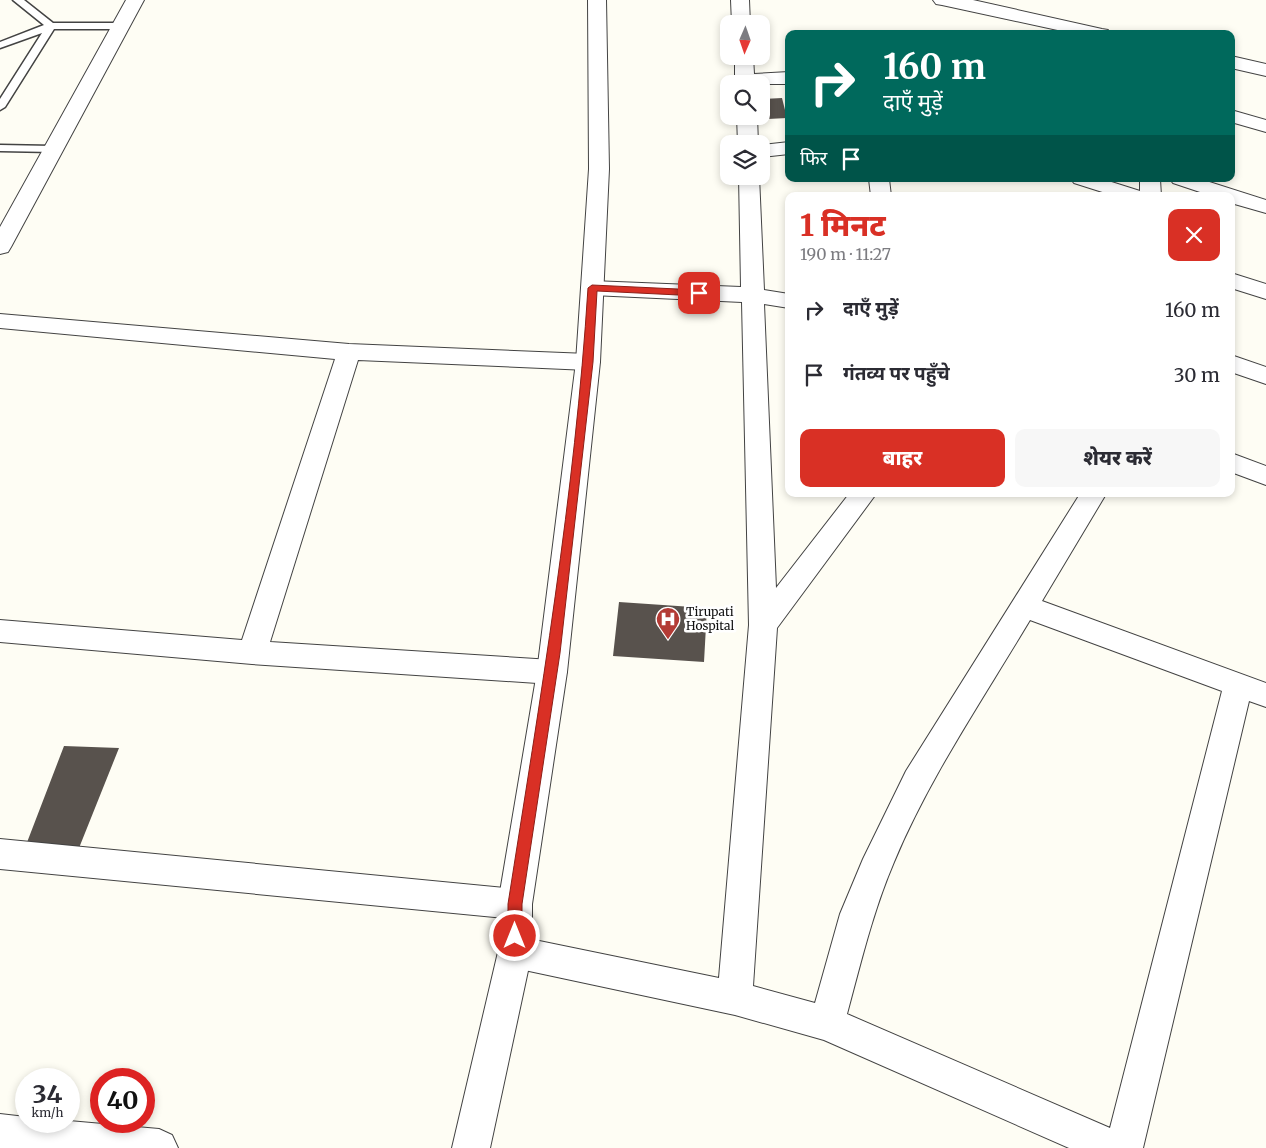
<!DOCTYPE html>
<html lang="hi">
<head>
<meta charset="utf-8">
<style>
	body { margin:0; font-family:Merriweather,"Noto Sans Devanagari",serif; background:#f7f7f7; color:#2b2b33; height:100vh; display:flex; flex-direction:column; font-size:19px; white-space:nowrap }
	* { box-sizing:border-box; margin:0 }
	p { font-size:16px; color:#7c7c81 }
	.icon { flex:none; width:28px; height:28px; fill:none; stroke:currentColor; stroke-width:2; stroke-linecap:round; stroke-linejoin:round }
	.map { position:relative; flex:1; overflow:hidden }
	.details { position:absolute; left:785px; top:192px; width:450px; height:305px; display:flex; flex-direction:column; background:#fff; border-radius:10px; box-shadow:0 2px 8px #0003 }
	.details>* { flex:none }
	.top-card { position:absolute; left:785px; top:30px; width:450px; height:152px; border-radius:10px; box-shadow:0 2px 8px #0003; background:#00695c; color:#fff; overflow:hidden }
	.needle { width:32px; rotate:182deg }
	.tools { position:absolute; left:720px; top:15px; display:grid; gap:10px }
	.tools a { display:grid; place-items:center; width:50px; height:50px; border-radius:10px; background:#fff; box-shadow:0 2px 8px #0003; font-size:25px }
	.speed { position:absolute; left:15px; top:1068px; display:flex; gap:10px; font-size:25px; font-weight:700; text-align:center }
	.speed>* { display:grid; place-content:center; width:65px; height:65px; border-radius:50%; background:#fff; box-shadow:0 2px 8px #0003; line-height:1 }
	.speed small { font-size:12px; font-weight:400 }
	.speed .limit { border:8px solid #d22; background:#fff; color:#111 }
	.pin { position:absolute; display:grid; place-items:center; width:42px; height:42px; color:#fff; margin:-21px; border-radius:10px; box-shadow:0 2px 8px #0006 }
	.me { position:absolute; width:55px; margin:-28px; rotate:0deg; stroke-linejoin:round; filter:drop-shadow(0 0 4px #0008) }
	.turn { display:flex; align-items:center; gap:18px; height:105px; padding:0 15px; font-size:22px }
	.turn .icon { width:65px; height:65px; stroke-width:2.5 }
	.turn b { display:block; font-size:35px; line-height:42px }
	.then { display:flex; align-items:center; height:48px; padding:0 15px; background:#0003; gap:10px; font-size:19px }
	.round { display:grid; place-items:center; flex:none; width:52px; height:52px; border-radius:10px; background:#f7f7f7 }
	.summary { display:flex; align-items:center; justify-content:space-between; height:85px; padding:0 15px }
	h1 { font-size:30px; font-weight:800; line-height:38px; color:#d93025 }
	.action { display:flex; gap:10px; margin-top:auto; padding:10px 15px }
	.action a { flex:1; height:58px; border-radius:10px; background:#d93025; color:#fff; font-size:20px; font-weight:800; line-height:58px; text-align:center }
	.action a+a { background:#f7f7f7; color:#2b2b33 }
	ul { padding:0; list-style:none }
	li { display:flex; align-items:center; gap:15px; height:65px; padding:0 15px }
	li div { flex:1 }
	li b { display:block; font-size:19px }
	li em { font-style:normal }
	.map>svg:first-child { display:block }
	.building { fill:#58524d }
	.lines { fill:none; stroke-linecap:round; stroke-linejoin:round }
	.service-casing { stroke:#434343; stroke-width:3 }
	.minor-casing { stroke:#434343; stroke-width:2 }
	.tertiary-casing { stroke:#434343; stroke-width:2 }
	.service { fill:#fff; fill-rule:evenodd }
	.minor { fill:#fff; fill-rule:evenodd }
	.tertiary { fill:#fff; fill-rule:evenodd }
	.route { fill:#d93025; stroke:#8d1f18 }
	.labels { text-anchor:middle; stroke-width:5; stroke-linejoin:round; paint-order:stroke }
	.poi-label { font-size:12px; fill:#101010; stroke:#fff; text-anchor:start }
</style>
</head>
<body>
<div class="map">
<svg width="1266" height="1148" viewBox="0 0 1266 1148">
	<rect width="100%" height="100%" fill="#fefdf4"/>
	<path class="building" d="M782,98L787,118L768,119L763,99Z
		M619,602L707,608L704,662L613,656Z
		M64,746L119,748L79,848L26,845Z"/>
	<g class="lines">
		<g class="service-casing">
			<path id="service" d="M13,0H24L53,23H121L126,26L121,29H54L5,107L0,110V99L42,33L0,48V42L44,25Z
				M0,145L53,146L59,149L53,152L0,151Z"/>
		</g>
		<g class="minor-casing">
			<path id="minor" d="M126,0H144L11,247L8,252L0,254V227Z
				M731,0H749L750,24H732Z
				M933,0H973L1102,29L1108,30L1111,34H1076L942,5L936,4Z
				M735,56H753L754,74L789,72V84H735Z
				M1231,56L1266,64V76L1231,68Z
				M1231,110L1266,120V132L1231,122Z
				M737,116H757L758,144H738Z
				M789,142V154L761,157V145Z
				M739,176H759L764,290L789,294V308L764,304L776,588L849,494H876L777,628L753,986L815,1003L840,914L863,859L906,771L1080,494H1106L1042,601L1266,683V707L1249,701L1143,1148H1069L824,1040L735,1015L515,968L503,963L498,952L503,941L515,936L719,978L749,625L742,302L592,295L584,293L581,288L584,283L592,281L741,287ZM1030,620L1222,691L1110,1128L847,1014C861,962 873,911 894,862C930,776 983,699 1030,620Z
				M869,179H889L891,196H871Z
				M1071,179H1102L1140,191V179H1160L1161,196H1115L1074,183Z
				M1170,179H1200L1266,200V213L1231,203V196H1212L1173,183Z
				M1231,273L1266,284V299L1231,288Z
				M0,314L349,344L588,354L596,356L600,362L596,368L588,370L358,360L270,642L552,660L562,664L567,672L562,680L552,684L252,664L0,642V620L242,640L335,359L0,328Z
				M1231,355L1266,367V384L1231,372Z
				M1231,453L1266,466V485L1231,472Z
				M0,839L515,889L527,893L532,904L527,915L515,919L0,869Z
				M0,1114L26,1117V1121H69L159,1129L172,1135L178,1148H0Z"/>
		</g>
		<g class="tertiary-casing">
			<path id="tertiary" d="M588,0H606L609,169L600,362L567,672L532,904V952L490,1148H452L498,952V904L537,672L576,362L589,169Z"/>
		</g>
		<use href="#service" class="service"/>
		<use href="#minor" class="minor"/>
		<use href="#tertiary" class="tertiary"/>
	</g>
	<path class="route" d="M592,285L699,290L704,293L699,296L597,291L593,362L560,653L522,904V936L520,941L515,943L510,941L508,936V904C540,700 575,494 588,288Z"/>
	<defs>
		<g id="hospital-pin" transform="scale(1.25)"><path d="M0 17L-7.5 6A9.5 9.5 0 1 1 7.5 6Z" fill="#b33b35" stroke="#fff"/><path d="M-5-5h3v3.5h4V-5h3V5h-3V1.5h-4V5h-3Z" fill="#fff"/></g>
	</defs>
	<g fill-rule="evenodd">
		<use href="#hospital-pin" x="668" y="619"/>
	</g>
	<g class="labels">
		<g class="poi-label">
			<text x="686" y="616">Tirupati<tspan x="686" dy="14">Hospital</tspan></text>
		</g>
	</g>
</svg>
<div class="tools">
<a><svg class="needle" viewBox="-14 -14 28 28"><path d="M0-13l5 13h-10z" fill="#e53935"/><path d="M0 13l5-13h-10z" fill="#7c7c81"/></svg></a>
<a><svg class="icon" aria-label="search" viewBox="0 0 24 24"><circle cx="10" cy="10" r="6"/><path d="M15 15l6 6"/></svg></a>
<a><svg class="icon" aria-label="layers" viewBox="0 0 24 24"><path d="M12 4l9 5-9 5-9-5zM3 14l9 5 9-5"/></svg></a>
</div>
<div class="speed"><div>34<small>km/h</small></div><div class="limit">40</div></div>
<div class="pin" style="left:699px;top:293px;background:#d93025"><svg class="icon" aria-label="arrive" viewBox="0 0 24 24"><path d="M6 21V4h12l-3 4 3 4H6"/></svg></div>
<svg class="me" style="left:515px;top:936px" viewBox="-20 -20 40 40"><circle r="17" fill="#d93025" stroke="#fff" stroke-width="3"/><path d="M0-11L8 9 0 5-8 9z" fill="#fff"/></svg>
<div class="top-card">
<div class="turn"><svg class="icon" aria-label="right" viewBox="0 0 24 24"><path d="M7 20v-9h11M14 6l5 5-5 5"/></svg><div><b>160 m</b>दाएँ मुड़ें</div></div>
<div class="then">फिर<svg class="icon" aria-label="arrive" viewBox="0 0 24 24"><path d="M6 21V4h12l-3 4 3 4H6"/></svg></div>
</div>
<section class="details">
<div class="summary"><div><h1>1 मिनट</h1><p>190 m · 11:27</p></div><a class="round" style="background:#d93025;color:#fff"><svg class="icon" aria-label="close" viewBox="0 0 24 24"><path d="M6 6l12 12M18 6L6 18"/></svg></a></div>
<ul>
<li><svg class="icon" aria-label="right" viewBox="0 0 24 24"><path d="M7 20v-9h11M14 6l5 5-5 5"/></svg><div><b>दाएँ मुड़ें</b></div><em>160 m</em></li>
<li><svg class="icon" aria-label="arrive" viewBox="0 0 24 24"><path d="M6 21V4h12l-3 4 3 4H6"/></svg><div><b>गंतव्य पर पहुँचे</b></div><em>30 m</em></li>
</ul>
<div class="action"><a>बाहर</a><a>शेयर करें</a></div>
</section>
</div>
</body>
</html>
